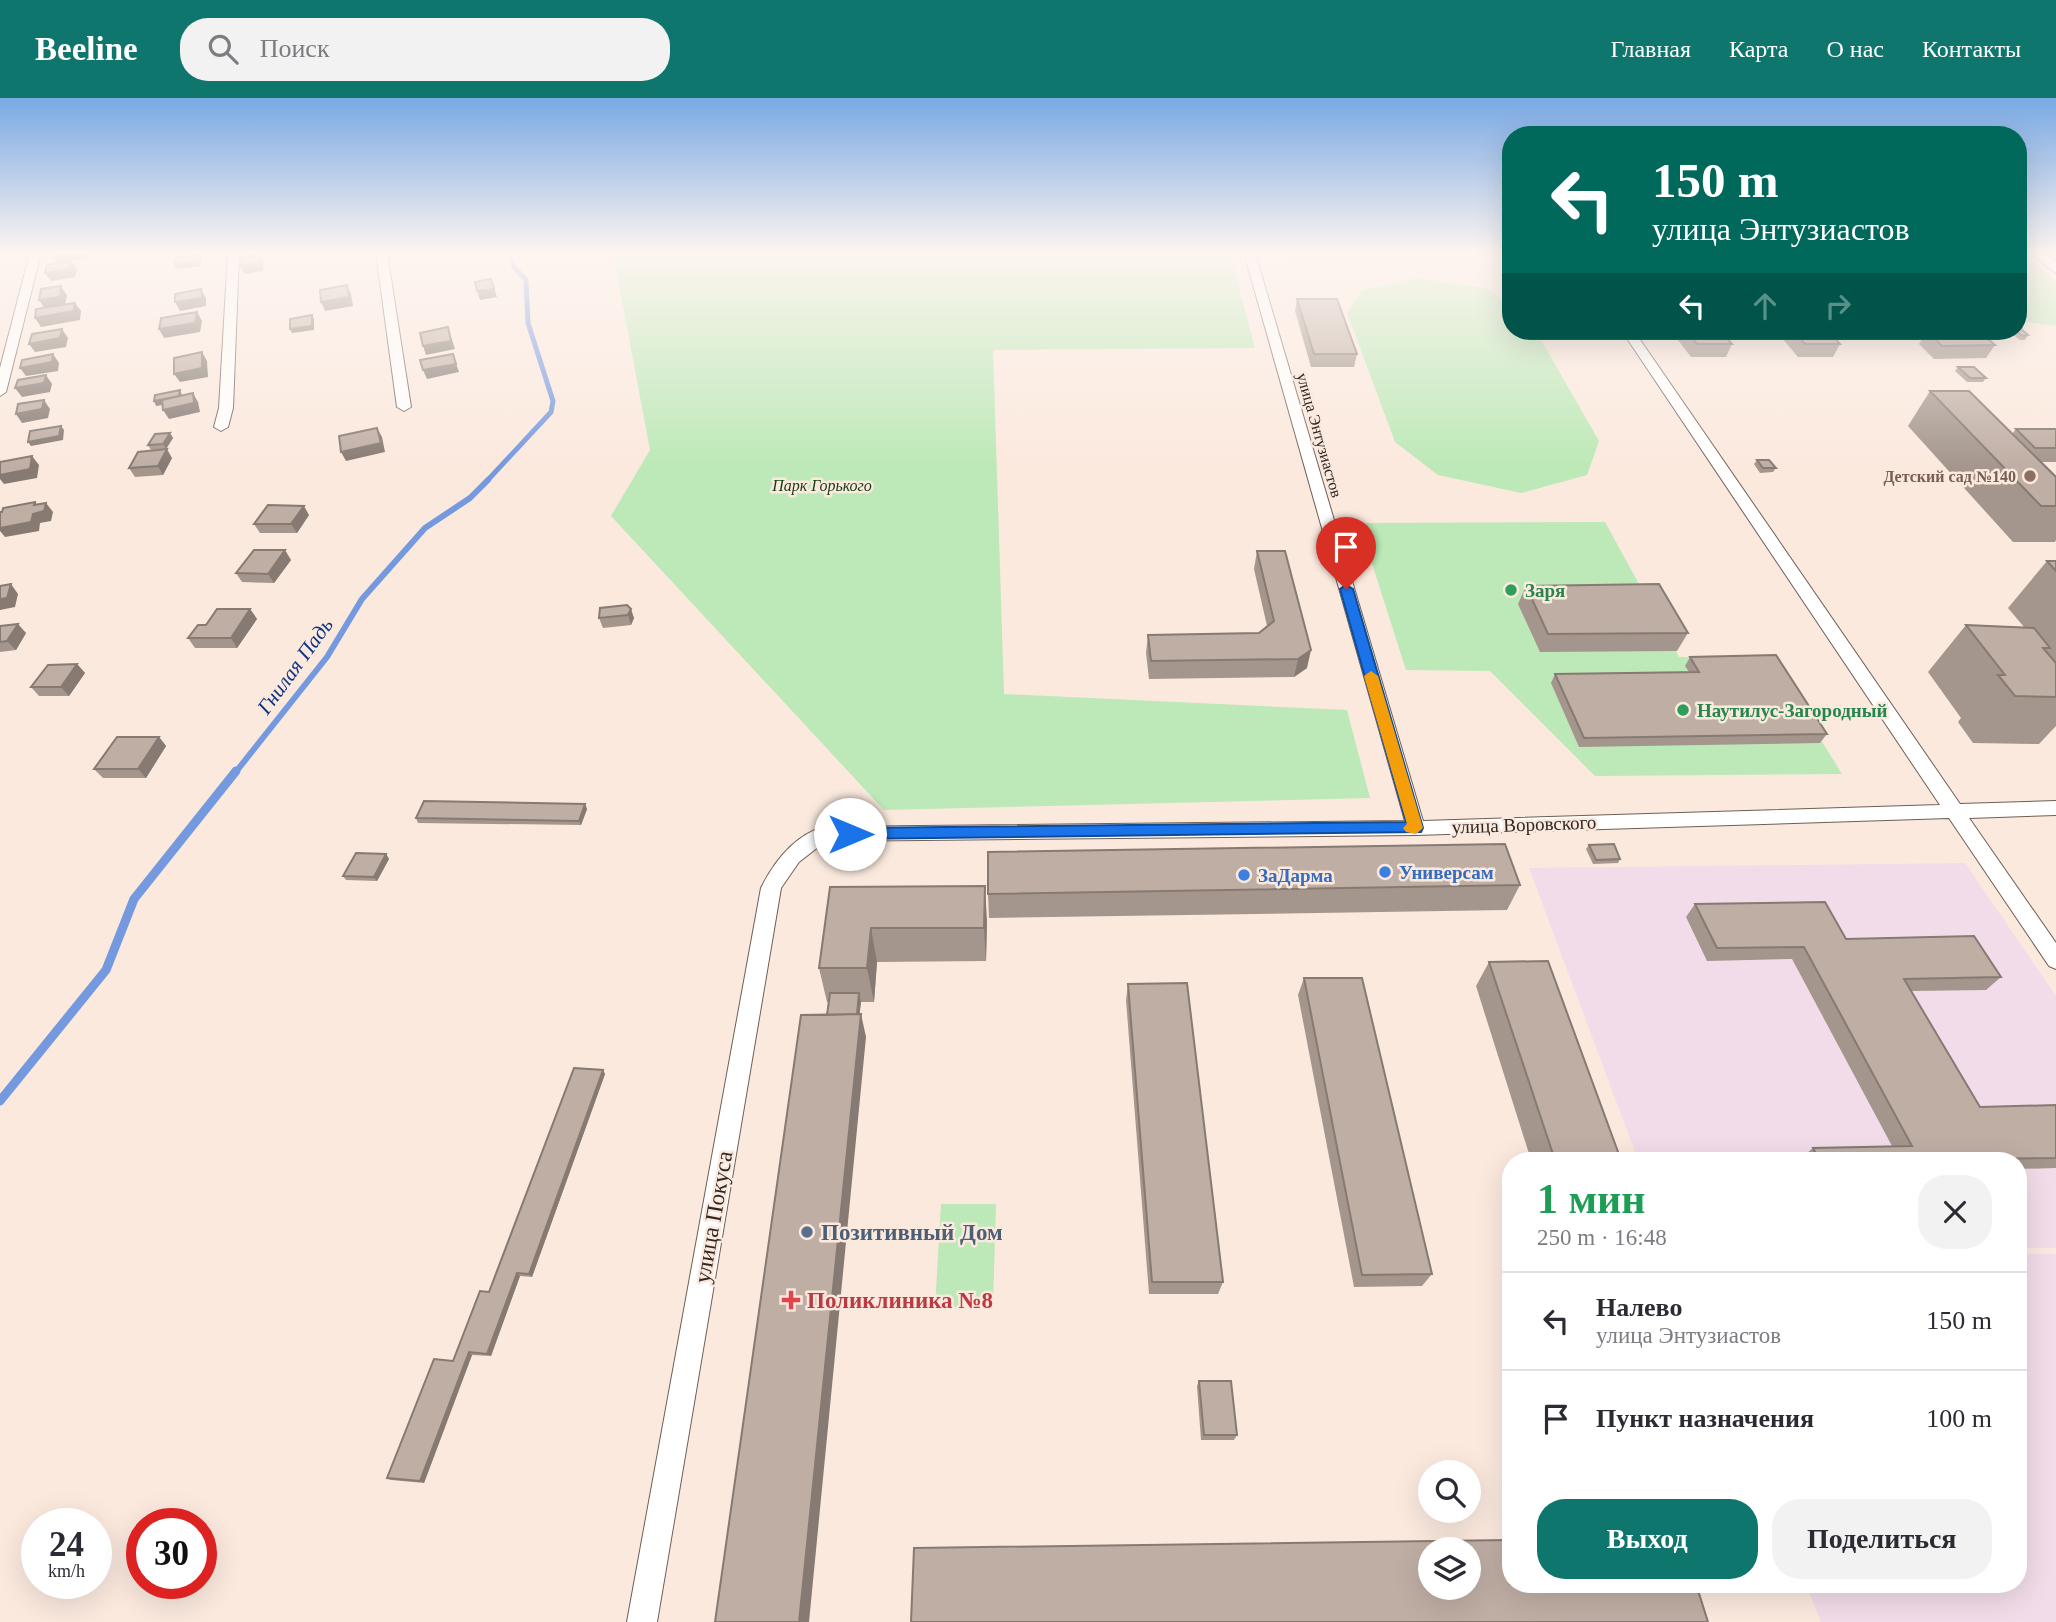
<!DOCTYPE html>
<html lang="ru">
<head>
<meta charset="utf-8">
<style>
	body { margin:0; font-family:Georgia,serif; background:#f2f2f3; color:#2b2b33; height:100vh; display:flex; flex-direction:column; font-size:26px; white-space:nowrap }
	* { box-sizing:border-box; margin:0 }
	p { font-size:23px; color:#7c7c81 }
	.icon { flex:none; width:38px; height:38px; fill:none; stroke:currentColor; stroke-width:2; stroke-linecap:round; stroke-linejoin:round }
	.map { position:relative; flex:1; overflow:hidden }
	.panel { position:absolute; left:1502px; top:1054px; width:525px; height:441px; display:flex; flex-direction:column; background:#fff; border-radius:28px; box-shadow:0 7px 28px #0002 }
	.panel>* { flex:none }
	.guide { position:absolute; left:1502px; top:28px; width:525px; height:214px; border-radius:28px; box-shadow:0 7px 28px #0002; background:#00695c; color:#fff; overflow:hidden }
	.buttons { position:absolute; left:1418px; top:1362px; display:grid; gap:14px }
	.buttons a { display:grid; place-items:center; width:63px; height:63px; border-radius:50%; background:#fff; box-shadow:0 7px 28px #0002; font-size:35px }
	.speed { position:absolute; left:21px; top:1410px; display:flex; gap:14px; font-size:35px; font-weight:700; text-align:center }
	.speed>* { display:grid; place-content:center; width:91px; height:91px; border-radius:50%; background:#fff; box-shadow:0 7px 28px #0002; line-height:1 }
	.speed small { font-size:18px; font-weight:400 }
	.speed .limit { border:10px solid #d22; background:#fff; color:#111 }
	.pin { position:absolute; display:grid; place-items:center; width:60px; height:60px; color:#fff; margin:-72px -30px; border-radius:50% 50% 50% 0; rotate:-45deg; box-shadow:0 0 7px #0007 }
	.pin .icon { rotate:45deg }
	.me { position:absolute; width:77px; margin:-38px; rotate:90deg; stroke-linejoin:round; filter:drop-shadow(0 0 5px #0008) }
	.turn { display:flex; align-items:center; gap:24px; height:147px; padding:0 35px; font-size:32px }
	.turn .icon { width:91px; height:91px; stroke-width:2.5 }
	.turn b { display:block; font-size:49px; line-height:60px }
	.lanes { display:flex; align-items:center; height:66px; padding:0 35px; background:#0003; justify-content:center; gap:35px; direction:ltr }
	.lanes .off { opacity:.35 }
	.round { display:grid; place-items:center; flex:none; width:74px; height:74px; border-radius:28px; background:#f2f2f3 }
	.summary { display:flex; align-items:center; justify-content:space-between; height:119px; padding:0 35px }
	h1 { font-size:42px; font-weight:700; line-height:52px; color:#1e9e55 }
	.action { display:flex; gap:14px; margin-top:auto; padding:14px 35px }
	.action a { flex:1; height:80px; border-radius:28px; background:#0f766e; color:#fff; font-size:28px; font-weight:700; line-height:80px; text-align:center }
	.action a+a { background:#f2f2f3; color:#2b2b33 }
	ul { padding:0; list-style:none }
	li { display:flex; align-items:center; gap:21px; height:98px; padding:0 35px; border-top:2px solid #e1e1e2 }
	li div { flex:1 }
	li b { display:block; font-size:26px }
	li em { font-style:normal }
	header { display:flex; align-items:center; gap:42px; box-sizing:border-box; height:98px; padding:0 35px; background:#0f766e; color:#fff }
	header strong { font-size:33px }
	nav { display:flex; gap:38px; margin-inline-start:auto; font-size:24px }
	.search { width:490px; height:63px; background:#f2f2f3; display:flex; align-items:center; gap:18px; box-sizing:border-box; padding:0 24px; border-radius:28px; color:#7c7c81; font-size:26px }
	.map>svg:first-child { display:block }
	.education { fill:#f2dce9 }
	.green { fill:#bce9b7 }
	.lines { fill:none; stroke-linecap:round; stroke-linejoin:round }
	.stream-far2 { stroke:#7499df; stroke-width:5 }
	.stream-far1 { stroke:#7499df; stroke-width:6 }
	.stream { stroke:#7499df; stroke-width:9 }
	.minor-casing { stroke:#6e5f55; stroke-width:2 }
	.tertiary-casing { stroke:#6e5f55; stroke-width:2 }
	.minor { fill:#fff; fill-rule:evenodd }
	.tertiary { fill:#fff; fill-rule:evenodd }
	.wall { fill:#a4968d }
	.shaded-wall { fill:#867a73 }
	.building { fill:#bfaea4; stroke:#867a73; stroke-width:2; fill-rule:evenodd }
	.route { fill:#1a73e8; stroke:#114b97; stroke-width:2 }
	.slow { fill:#f59e0b }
	.education-dot { fill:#8d6e63; stroke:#fbe9de; stroke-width:2.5 }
	.leisure-dot { fill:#2e9e5b; stroke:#fbe9de; stroke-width:2.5 }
	.shop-dot { fill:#3f7fe0; stroke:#fbe9de; stroke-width:2.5 }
	.service-dot { fill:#5c6f8a; stroke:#fbe9de; stroke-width:2.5 }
	.health-dot { fill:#e0444e; stroke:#fbe9de; stroke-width:2.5 }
	.labels { text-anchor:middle; stroke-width:5; stroke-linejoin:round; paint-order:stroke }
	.far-street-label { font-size:16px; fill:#2e2723; stroke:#fbe9de }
	.far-education-label { font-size:16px; font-weight:bold; fill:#785e54; stroke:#fbe9de; text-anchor:end }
	.far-park-label { font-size:16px; font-style:italic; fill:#143d11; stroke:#fbe9de }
	.leisure-label { font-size:19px; font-weight:bold; fill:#27864d; stroke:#fbe9de; text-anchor:start }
	.street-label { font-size:19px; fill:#2e2723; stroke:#fbe9de }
	.shop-label { font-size:19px; font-weight:bold; fill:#366cbe; stroke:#fbe9de; text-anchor:start }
	.water-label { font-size:21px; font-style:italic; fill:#0e3484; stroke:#fbe9de }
	.near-street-label { font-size:23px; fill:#2e2723; stroke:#fbe9de }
	.near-service-label { font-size:23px; font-weight:bold; fill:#4e5e75; stroke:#fbe9de; text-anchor:start }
	.near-health-label { font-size:23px; font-weight:bold; fill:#be3a42; stroke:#fbe9de; text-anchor:start }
</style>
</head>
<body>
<header>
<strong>Beeline</strong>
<div class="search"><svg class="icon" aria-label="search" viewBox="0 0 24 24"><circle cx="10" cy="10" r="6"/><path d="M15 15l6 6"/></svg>Поиск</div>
<nav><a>Главная</a><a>Карта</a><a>О нас</a><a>Контакты</a></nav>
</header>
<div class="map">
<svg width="2056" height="1524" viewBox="0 0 2056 1524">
	<rect width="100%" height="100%" fill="#fbe9de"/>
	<path class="education" d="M1965,765L2056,898V1150H2018V1062H1638L1529,770Z
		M2018,1156H2056V1524H1821L1806,1486H2018Z"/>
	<path class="green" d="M613,155H1230L1255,250L993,252L1004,596L1347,612L1370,700L884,712L611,418L650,352Z
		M1288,155H1472L1475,160H1290Z
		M2018,155H2022L2056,184V228L2018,223Z
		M1418,180L1485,190L1510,206V233H1536L1599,343L1587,377L1521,395L1438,377L1395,344L1347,215L1362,192Z
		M1605,424L1679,559H1770L1842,676L1595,678L1490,573L1406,572L1359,425Z
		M941,1106H996L993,1210L935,1209Z"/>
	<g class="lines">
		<path class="stream-far2" d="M486,384L551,314L553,303L528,225L526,182L514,169L510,155"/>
		<path class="stream-far1" d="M235,675L327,559L362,501L425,430L470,400L488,382"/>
		<path class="stream" d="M0,1003L106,872L134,801L236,673"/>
		<g class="minor-casing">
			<path id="minor" d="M30,155H41L6,294L0,298V270Z
				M228,155H239L233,310L228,329L221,333L214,329L219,310Z
				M376,155H387L411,309L404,313L397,309Z
				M1244,155H1255L1423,723L1940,707L1622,233H1634L1960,706L2056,703V717L1969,720L2056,845V871L2049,868L1949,720L1416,737L826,743L799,764L781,790L657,1524H627L761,790C774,764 794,738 823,729L1405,723Z"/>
		</g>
		<g class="tertiary-casing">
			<path id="tertiary" d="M2030,155H2046L2056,164V175Z"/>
		</g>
		<use href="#minor" class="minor"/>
		<use href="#tertiary" class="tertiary"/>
	</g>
	<path class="wall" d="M1297,201L1357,256L1354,269H1311L1295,213Z
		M1671,233H1721L1732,246L1726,259H1691Z
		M1776,233H1829L1840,246L1833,259H1798Z
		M1927,233H1979L1995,247L1986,260L1934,261L1919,246Z
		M2013,233H2018L2028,237L2025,242H2020L2011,235Z
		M1958,269L1986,280L1983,284H1967L1955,273Z
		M1930,293L2012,336L2016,331H2056V364H2041L2056,379V442L2055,444H2013L1908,328Z
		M170,335L173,340L166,351L151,352L148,347Z
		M172,360L163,377L135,379L129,370Z
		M1757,362L1776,370L1773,374L1760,375L1754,366Z
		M309,417L297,435H260L254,426Z
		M1257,453L1307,570L1294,579L1149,581L1146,555L1148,537L1259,535L1267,528L1254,471Z
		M291,462L274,485L242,484L236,475Z
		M2047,463H2056V628L2039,646L1973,645L1958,624L1961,620L1928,574L1966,527L2024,529L2008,510Z
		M1526,488L1688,535L1677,553L1540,554L1518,506Z
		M627,507L634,520L631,527L603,530L599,520Z
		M250,511L257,521L237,550H195L188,540L206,527Z
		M0,528L26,535L16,552L0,554Z
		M1690,559L1827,636L1820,645L1579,649L1551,585L1555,576L1689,574L1685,568Z
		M77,566L85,575L69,598H39L31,589Z
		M159,639L166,648L146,680H103L94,671Z
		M585,706L587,711L581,727L418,725L416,720Z
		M1589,747L1620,761L1618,765L1593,766L1586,751Z
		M386,756L389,761L377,783L346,782L343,778Z
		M1520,787L1507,812L989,820L988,796Z
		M830,789L987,823L986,863L877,864L874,904H861L859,916L866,939L827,917L829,904H827L819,870Z
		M1695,806L1846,841L2001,879L1986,892L1911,893L1980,1009L2056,1007V1070L2018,1071V1062H1801L1800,1061L1813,1050L1892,1048L1792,861L1707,863L1686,819Z
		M1489,864L1621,1062H1531L1476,888Z
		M1304,880L1432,1176L1422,1188L1354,1189L1298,897Z
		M1128,886L1223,1184L1218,1196H1149L1126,902Z
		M603,972L605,976L532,1179L520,1178L491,1258L472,1257L424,1385L391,1382L387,1380L453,1263Z
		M1199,1283L1237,1337L1234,1342H1201L1197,1288Z"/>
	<path class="shaded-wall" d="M88,155L87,160L57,164L52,156Z
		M199,157L201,161V168L177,171L175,167Z
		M260,157L264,165L263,173L245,176L240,168Z
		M71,163L77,171L75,179L51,183L45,175Z
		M491,181L497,199L480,202L477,193Z
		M347,187L351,196L353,208L325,213L321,204Z
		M61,188L67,197L65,207L45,211L39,202Z
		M201,191L206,200V208L180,213L175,204Z
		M75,205L81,213L80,222L41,229L35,220Z
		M197,214L202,223L200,234L164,240L159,231Z
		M312,217L314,221V232L292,235L290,231Z
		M448,229L455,251L426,257L423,248Z
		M62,231L68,240L66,249L35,254L29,246Z
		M202,254L207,263L208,279L180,284L174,276Z
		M53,256L59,265L58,273L26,278L20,270Z
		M453,256L459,274L427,281L423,272Z
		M46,277L52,286L50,294L22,299L15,290Z
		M180,292L182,297L181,304L156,308L154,303Z
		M193,295L198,304L200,314L169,321L163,312Z
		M44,302L50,311L48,320L22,325L16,316Z
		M61,328L64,332L63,342L31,348L28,344Z
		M377,330L382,339L385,354L346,363L341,354Z
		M170,335L173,340L166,351L163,346Z
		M167,351L172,360L163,377L158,368Z
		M32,358L39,367L37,380L4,386L0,381V377Z
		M35,404L42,413L46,405L53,414L51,423L40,425L39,433L5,439L0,433V424L34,407Z
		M304,408L309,417L297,435L291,426Z
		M285,452L291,462L274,485L268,476Z
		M11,486L18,496L15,509L0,512V501Z
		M250,511L257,521L237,550L231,540Z
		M631,511L634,520L631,527L628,517Z
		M18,526L26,535L16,552L7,543Z
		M1311,552L1307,570L1294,579L1298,561Z
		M77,566L85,575L69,598L61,589Z
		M159,639L166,648L146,680L138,671Z
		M585,706L587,711L581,727L579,723Z
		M386,756L389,761L377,783L374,779Z
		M985,788L987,823L986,863L984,830Z
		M871,830L877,864L874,904L867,870Z
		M859,895L861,904L857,939L855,931Z
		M861,916L866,939L809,1524H799Z
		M603,972L605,976L532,1179L529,1176Z
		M517,1175L520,1178L491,1258L487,1256Z
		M469,1254L472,1257L424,1385L420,1383Z"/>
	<path class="building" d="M199,157V163L175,167V160Z
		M260,157L259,165L240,168L241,160Z
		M71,163L70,171L45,175L47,167Z
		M491,181L494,191L477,193L475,184Z
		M347,187L349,199L321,204L320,192Z
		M61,188L60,199L39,202L41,191Z
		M201,191L202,200L175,204V196Z
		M1297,201H1337L1357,256H1314Z
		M75,205L74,213L35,220L36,211Z
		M197,214L195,225L159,231L161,220Z
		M312,217V228L290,231V221Z
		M448,229L451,243L423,248L420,235Z
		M62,231L60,240L29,246L32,236Z
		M2018,231H2021L2028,237L2023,238L2016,233H2018Z
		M1686,233H1721L1732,246H1697Z
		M1794,233H1829L1840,246H1805Z
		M1927,233H1979L1995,247L1942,248Z
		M202,254V270L174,276V260Z
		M53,256L52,264L20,270L22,262Z
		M453,256L456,266L423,272L420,262Z
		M1958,269H1974L1986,280H1970Z
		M46,277L44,285L15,290L18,282Z
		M180,292L179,298L154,303L155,297Z
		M1930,293H1969L2056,379V408H2041Z
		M193,295L194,305L163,312L162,302Z
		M44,302L42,311L16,316L18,306Z
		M61,328L59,338L28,344L30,333Z
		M377,330L381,345L341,354L339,338Z
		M2016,331H2056V350H2035Z
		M170,335L163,346L148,347L155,336Z
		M167,351L158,368L129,370L138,354Z
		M32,358L30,371L0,377V364Z
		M1757,362H1769L1776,370H1763Z
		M35,404L34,407L46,405L44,413L33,416L31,424L0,430V414H2L3,410Z
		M268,407L304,408L291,426H254Z
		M254,452H285L268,476L236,475Z
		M1257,453H1285L1311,552L1298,561L1151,563L1148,537L1259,535L1274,523Z
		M2047,463H2056V473Z
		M11,486L7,500L0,501V488Z
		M1659,486L1688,535L1548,536L1526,488Z
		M627,507L631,511L628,517L599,520L600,510Z
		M217,511H250L231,540H188L198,527H206Z
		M18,526L7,543L0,544V528Z
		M1966,527L2034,530L2050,550H2043L2056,565V599L2015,598L1998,577H2005Z
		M1776,557L1827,636L1584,640L1555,576L1699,574L1690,559Z
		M77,566L61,589H31L48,567Z
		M117,639H159L138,671H94Z
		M424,703L585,706L579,723L416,720Z
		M1505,746L1520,787L988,796V754Z
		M1614,746L1620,761L1596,762L1589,747Z
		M356,755L386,756L374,779L343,778Z
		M985,788L984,830H871L867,870H819L830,789Z
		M1825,804L1846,841L1974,838L2001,879L1904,881L1980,1009L2056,1007V1060L1972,1061L1973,1062H1819L1813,1050L1912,1048L1804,849L1717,850L1695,806Z
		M1548,863L1621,1062H1555L1489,864Z
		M1304,880H1362L1432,1176L1362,1177Z
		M1187,885L1223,1184H1152L1128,886Z
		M830,895H859L857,916L827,917Z
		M861,916L799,1524H715L801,917Z
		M574,970L603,972L529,1176L517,1175L487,1256L469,1254L420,1383L387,1380L434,1261L453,1263L480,1193L489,1194Z
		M1199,1283H1231L1237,1337H1204Z
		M1510,1442V1486H1696L1708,1524H911L914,1450ZM1430,1451H1468V1489H1430Z"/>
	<linearGradient id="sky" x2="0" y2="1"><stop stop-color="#79a9e4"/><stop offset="0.42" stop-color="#fdf5f0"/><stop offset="1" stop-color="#fdf5f0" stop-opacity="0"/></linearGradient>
	<rect width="2056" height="369" fill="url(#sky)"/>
	<path class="route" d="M1346,487L1353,491L1423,730L1421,734L850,741L843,736L850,730L1406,724L1340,491Z"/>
	<path class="slow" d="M1371,573L1378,578L1423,730L1416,736L1406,734L1403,730L1407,726L1364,578Z"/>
	<circle class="education-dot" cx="2030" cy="378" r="7"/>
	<g class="leisure-dot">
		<circle cx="1511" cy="492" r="7"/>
		<circle cx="1683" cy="612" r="7"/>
	</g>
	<g class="shop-dot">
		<circle cx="1385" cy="774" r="7"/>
		<circle cx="1244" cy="777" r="7"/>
	</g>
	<circle class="service-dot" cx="807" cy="1134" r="7"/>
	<path class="health-dot" d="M787.5 1191.5h7v7h7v7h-7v7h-7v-7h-7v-7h7z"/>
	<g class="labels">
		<g class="far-street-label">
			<text transform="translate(1320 337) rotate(74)" y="6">улица Энтузиастов</text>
		</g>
		<g class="far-education-label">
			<text x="2016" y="384">Детский сад №140</text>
		</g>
		<g class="far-park-label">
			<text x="822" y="393">Парк Горького</text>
		</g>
		<g class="leisure-label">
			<text x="1525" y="499">Заря</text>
			<text x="1697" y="619">Наутилус-Загородный</text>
		</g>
		<g class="street-label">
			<text transform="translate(1524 726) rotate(-2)" y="7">улица Воровского</text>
		</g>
		<g class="shop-label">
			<text x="1399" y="781">Универсам</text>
			<text x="1258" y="784">ЗаДарма</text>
		</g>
		<g class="water-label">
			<text transform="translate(295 568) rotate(-54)" y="7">Гнилая Падь</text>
		</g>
		<g class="near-street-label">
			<text transform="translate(713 1119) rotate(-80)" y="8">улица Покуса</text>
		</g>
		<g class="near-service-label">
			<text x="821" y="1142">Позитивный Дом</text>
		</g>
		<g class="near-health-label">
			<text x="807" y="1210">Поликлиника №8</text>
		</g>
	</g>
</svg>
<div class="buttons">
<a><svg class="icon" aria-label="search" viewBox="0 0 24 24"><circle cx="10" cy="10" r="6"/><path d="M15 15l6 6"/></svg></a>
<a><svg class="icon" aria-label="layers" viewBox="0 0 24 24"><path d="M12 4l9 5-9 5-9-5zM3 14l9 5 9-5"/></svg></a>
</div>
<div class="speed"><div>24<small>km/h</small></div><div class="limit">30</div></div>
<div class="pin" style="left:1346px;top:491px;background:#d93025"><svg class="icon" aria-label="arrive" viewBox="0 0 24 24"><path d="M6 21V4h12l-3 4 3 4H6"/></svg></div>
<svg class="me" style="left:850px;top:736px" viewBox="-20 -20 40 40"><circle r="19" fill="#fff"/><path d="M0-13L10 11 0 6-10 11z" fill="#1a73e8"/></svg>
<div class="guide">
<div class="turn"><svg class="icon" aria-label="left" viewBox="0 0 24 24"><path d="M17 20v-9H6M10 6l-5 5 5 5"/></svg><div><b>150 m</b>улица Энтузиастов</div></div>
<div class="lanes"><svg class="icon" aria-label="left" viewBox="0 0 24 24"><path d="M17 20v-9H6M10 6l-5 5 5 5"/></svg><svg class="icon off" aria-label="ahead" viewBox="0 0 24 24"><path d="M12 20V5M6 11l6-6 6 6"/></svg><svg class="icon off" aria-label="right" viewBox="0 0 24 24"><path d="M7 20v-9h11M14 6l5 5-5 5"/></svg></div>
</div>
<section class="panel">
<div class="summary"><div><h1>1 мин</h1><p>250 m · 16:48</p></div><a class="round"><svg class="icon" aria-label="close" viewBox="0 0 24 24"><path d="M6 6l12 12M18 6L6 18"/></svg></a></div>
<ul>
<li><svg class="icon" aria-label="left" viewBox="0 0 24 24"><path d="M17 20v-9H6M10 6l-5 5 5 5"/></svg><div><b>Налево</b><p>улица Энтузиастов</p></div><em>150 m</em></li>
<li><svg class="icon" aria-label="arrive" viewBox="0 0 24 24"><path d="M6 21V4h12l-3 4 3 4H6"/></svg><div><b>Пункт назначения</b></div><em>100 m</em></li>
</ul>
<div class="action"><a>Выход</a><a>Поделиться</a></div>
</section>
</div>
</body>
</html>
